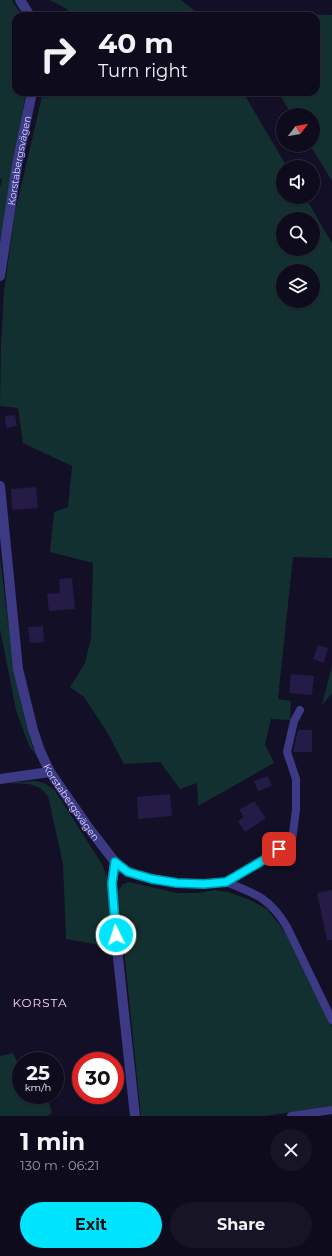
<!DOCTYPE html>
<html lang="en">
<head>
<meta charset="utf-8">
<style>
	body { margin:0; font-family:Montserrat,sans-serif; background:#171425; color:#f1f3f6; height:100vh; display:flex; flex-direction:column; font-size:15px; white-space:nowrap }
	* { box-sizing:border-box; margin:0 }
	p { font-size:13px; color:#9b9ba3 }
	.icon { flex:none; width:22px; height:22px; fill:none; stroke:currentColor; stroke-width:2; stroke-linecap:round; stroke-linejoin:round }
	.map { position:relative; height:1116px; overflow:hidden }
	.details { display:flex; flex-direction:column; background:#0e0b1c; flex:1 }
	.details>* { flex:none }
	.banner { position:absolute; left:12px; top:12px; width:308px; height:84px; border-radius:12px; box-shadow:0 1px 3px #0004,0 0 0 1px #2e2b3b; background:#0e0b1c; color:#f1f3f6; overflow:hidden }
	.needle { width:26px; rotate:59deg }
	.tools { position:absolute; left:276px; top:108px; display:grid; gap:8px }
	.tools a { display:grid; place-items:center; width:44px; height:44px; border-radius:50%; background:#0e0b1c; box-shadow:0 1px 3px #0004,0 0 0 1px #2e2b3b; font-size:20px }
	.speed { position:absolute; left:12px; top:1052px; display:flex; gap:8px; font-size:20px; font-weight:700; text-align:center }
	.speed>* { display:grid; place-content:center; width:52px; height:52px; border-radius:50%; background:#0e0b1c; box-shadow:0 1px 3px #0004,0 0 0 1px #2e2b3b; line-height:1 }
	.speed small { font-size:10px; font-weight:400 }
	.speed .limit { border:6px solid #d22; background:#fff; color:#111 }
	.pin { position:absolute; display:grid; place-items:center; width:34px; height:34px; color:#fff; margin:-17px; border-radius:8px; box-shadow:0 2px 6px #0006 }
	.me { position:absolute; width:44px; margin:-22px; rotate:356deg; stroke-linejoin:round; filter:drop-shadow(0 0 3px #0008) }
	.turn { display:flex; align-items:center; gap:14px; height:84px; padding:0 20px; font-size:18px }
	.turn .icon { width:52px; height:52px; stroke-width:2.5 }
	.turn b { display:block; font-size:28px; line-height:34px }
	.round { display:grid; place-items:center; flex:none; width:42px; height:42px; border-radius:21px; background:#171425 }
	.head { display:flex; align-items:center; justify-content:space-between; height:68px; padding:0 20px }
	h1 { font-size:24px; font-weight:700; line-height:30px }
	.action { display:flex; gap:8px; margin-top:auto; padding:8px 20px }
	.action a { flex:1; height:46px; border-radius:24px; background:#00e5ff; color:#111; font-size:16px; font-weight:700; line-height:46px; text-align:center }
	.action a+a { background:#171425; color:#f1f3f6 }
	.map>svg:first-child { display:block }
	.green { fill:#12302f; fill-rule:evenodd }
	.building { fill:#241b47 }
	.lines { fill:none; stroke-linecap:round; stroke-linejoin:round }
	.lane { stroke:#3d3a85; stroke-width:8 }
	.street { stroke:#3d3a85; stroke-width:10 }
	.route-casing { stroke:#0095a6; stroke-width:10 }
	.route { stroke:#00e5ff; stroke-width:7 }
	.labels { text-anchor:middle; stroke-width:4; stroke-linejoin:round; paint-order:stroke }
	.street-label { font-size:10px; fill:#d9d4ff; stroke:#130f26 }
	.quarter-label { font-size:12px; letter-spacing:1px; fill:#ffd6f0; stroke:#130f26 }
</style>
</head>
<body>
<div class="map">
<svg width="332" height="1116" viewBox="0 0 332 1116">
	<rect width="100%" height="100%" fill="#130f26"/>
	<path class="green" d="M0,0H12L22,16H16V92H26L0,242V187L2,180L0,178Z
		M50,0H181L194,10L197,16H69L67,9Z
		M230,12L332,15V181L310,145H313V115H292L278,92H316V16H233Z
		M43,92H243L287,167H283V197H305L332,243V558L293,557L278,699L291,701L290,720L271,719L265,744L274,763L198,806L197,783L180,789L160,762L124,764L107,732L84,697L70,687L85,663L91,638L93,563L50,552L54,512L68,507L72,466L23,443L18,408L0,406L1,345L4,291L15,212ZM283,219H313V249H283ZM283,271H313V301H283Z
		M0,558C9,624 14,691 35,754L29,746L16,710L0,629Z
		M332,666V693L322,705Z
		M35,781L44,783L54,789L102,864L107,876L113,947L66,939L63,864L48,796L40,788L29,784L6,783Z
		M129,882L177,893H199L214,890L228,892L248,899L267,909L285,932L332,1027V1106L265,1116H141L118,891L123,884Z
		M13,1053L21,1071V1095H41L48,1099L52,1113L47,1116H0V1056Z"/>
	<path class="building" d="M15,415L17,426L6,428L5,416Z
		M36,487L38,508L12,510L11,489Z
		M72,578L75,609L49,611L47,594L60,593L59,579Z
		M43,626L44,642L30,643L28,627Z
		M318,645L328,648L324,663L313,659Z
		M291,674L314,676L312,695L289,693Z
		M298,730H312V752H293Z
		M268,776L272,786L258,791L254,781Z
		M170,794L172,816L138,819L137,797Z
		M254,801L266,818L245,832L238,821L244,817L239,810Z
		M332,890V940H327L317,893Z"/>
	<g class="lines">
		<path class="lane" d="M115,862L128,872L153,879L177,883L204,884L226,882L267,858L292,840L296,810V779L287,752L294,721L300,710
			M226,882C256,894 270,898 287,927L332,1020
			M291,1116L332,1110"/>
		<g class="street">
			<path d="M20,0L30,16"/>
			<path id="s1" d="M0,276L17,165L32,92"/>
			<path id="s2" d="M0,486L18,669L33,730L40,751L50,772L88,827L115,862L112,883L117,948L135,1116"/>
			<path d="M0,779L50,772"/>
		</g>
	</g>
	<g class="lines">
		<g class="route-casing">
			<path id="route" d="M116,935L112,883L115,862L128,872L152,879L177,883L204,884L226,882L267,858L279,849"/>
		</g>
		<use href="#route" class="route"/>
	</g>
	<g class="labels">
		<g class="street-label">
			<text dy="4" stroke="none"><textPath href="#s1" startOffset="117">Korstabergsvägen</textPath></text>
			<text dy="4" stroke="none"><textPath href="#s2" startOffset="329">Korstabergsvägen</textPath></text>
		</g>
		<g class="quarter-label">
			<text x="40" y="1007">KORSTA</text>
		</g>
	</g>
</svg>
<div class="tools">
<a><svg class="needle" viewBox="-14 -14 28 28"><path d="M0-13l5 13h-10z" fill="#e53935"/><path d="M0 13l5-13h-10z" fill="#9b9ba3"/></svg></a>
<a><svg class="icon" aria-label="sound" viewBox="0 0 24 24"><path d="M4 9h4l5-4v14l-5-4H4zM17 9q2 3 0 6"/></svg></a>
<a><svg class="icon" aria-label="search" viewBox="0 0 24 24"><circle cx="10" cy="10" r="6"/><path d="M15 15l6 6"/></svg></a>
<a><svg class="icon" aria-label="layers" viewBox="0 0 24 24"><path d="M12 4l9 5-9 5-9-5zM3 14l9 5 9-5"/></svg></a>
</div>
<div class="speed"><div>25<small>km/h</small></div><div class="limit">30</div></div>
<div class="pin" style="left:279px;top:849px;background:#d93025"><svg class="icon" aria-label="arrive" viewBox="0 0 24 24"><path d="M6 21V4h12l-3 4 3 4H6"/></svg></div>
<svg class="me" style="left:116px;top:935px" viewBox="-20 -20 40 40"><circle r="17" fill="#00e5ff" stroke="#fff" stroke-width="3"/><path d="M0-11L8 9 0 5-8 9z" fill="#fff"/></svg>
<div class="banner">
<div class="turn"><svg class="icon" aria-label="right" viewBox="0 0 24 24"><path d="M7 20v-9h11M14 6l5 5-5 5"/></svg><div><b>40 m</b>Turn right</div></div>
</div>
</div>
<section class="details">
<div class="head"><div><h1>1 min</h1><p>130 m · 06:21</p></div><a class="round"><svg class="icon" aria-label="close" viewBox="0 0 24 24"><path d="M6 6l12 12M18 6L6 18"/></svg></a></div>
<div class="action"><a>Exit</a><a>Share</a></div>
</section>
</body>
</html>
